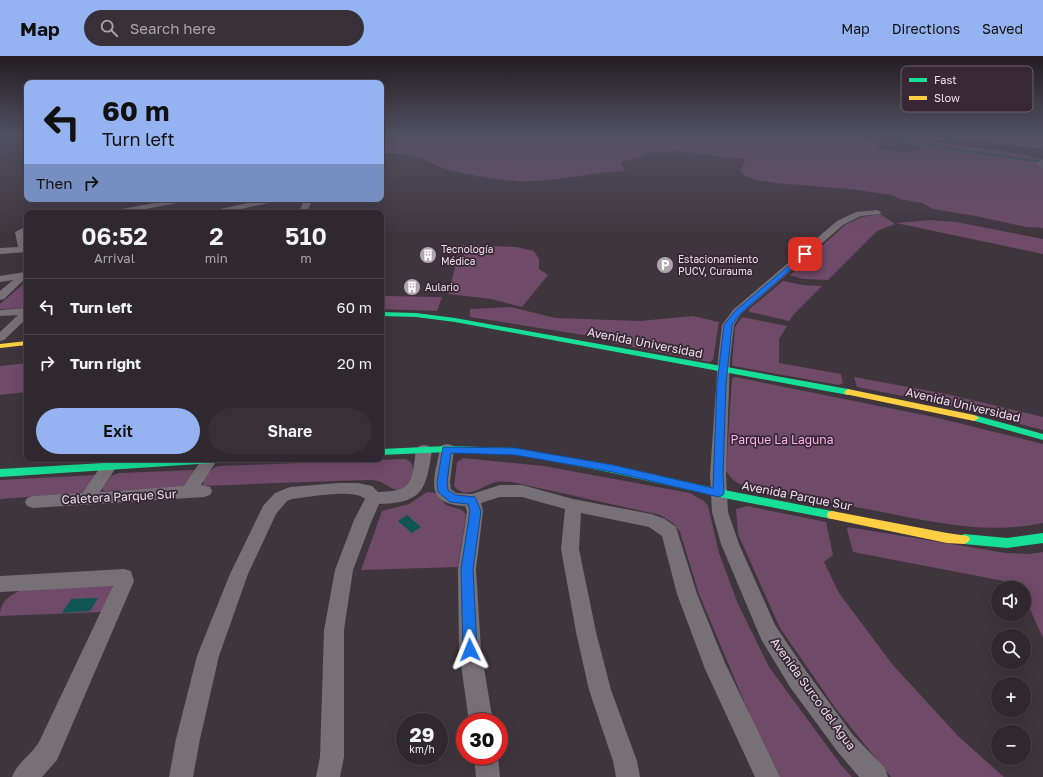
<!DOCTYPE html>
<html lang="en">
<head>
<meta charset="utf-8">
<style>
	body { margin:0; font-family:"Golos Text",sans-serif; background:#373036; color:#f1f3f6; height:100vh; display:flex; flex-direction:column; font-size:15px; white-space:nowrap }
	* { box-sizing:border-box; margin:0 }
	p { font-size:13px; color:#a7a6aa }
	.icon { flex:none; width:22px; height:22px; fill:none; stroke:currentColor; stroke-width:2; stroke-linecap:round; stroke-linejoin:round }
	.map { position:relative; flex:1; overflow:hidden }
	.side { position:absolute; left:24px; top:154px; width:360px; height:252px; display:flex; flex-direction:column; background:#2f282e; border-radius:8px; box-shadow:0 4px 16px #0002,0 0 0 1px #4a444a }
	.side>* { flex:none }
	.top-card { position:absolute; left:24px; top:24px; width:360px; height:122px; border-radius:8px; box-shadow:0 4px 16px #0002,0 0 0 1px #4a444a; background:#95b2f1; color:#111; overflow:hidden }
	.fabs { position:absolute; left:991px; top:525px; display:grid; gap:8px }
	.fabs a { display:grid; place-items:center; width:40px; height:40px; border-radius:50%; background:#2f282e; box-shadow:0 4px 16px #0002,0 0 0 1px #4a444a; font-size:20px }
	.speed { position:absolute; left:396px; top:657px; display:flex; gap:8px; font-size:20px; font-weight:700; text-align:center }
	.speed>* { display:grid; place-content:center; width:52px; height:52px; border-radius:50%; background:#2f282e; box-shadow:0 4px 16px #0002,0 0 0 1px #4a444a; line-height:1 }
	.speed small { font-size:10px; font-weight:400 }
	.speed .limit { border:6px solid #d22; background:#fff; color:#111 }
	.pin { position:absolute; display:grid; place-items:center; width:34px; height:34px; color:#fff; margin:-17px; border-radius:8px; box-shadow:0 2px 6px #0006 }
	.me { position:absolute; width:44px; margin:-22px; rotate:358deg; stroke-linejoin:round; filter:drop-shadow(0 0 3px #0008) }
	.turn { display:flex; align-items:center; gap:14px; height:84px; padding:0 12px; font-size:18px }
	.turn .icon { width:52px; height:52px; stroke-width:2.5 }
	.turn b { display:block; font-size:28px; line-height:34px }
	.then { display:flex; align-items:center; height:38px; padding:0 12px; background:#0003; gap:8px; font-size:15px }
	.eta { display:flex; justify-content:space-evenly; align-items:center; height:68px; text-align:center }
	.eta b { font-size:24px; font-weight:600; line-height:28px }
	.button { display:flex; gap:8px; margin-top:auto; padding:8px 12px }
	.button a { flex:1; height:46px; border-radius:24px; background:#95b2f1; color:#111; font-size:16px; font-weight:600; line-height:46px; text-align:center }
	.button a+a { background:#373036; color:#f1f3f6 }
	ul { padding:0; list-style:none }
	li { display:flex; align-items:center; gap:12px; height:56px; padding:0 12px; border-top:1px solid #4a444a }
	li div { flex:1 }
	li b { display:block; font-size:15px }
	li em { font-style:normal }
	header { display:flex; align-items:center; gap:24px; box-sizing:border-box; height:56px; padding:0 20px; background:#95b2f1; color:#111 }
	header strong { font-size:19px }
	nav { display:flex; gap:22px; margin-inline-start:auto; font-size:14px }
	.search { width:280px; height:36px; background:#373036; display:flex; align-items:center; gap:10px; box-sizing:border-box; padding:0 14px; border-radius:22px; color:#a7a6aa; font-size:15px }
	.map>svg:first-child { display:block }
	.green { fill:#6f4a69 }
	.water { fill:#0e5553 }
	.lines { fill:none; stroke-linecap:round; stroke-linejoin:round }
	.stream { stroke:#0e5553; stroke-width:2 }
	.street { fill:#777076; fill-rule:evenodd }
	.fast { fill:#16e098; fill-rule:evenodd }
	.slow { fill:#ffcf43; fill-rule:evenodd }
	.route { fill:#1a73e8; stroke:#114b97 }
	.labels { text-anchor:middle; stroke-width:3.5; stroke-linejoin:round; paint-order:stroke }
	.far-poi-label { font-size:10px; fill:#ede1eb; stroke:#382735; text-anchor:start }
	.street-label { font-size:12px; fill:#ede1eb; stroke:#382735 }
	.park-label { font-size:12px; fill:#fbb1ee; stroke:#382735 }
	.key { fill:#382735; stroke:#6e5f6c; stroke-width:1 }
	.key-label { font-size:11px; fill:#ede1eb }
</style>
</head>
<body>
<header>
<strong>Map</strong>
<div class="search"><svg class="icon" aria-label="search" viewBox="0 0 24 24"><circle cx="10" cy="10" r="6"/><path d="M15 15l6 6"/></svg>Search here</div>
<nav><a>Map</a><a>Directions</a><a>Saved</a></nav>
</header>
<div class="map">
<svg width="1043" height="721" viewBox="0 0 1043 721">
	<rect width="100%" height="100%" fill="#3f353d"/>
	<path class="green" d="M381,78H854L875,86L879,92C891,96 910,98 922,93L920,89L899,82L906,81C951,91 997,91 1041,103V108L1043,109V172L1026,171L976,160L933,153L922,147L900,143L892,139L850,133L776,127L757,124L745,120L740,114L745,107L744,103L676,95L644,97L641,101L621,106L625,115C589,116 553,127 517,125C496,124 462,118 442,112C434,109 428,104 420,102C407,97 394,97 381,97Z
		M936,78H1043V93L955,82Z
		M880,158L895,168L877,175L828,224L803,223L790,219L845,169L862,161Z
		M929,164L956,166L1043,183V198L896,167Z
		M461,189L516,191L534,195L539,203V213L548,219L522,251L491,243L448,238Z
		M27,225V252L0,253V248Z
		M783,225L803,229L822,230L794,258L789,265L750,256L748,254Z
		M381,240L442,241L437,255L381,253Z
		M511,251L555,262L640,265L693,260L719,266L713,304L709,306L613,287L602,282L470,261V253Z
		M742,261L787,270L779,283V307L841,318L843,327L839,329L733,310L732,308L735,271Z
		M27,307V335L26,336L0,339V310Z
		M735,321L934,361L1043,388V467C987,479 932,466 877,455C834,447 791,439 748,431C737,428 732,424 726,415L732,322Z
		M854,321L946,338L1043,361V374L943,348L857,331Z
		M463,402L544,410L690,437L704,445L708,450L719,497L738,548L769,611L841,709L852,721H776L699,538L680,476L673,467L660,459L512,426C507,426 501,425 496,426C482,430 466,445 454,430L457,406Z
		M404,403C416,405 413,416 413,426C394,445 389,424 372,424C315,425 259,428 203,430C203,422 210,412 219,410Z
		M194,414H195L184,431L104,435L102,433L111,420L119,417Z
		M95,419L83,435L81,437L1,443L0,444V424Z
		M427,436L437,437L446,449L462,454L466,458L458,511L361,514L382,455L409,448Z
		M747,450L826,466L833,499L824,506L839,537L892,608L959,681L1004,721H891L836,653L780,572L738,478L736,453Z
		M848,471L1006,497L1029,498L1043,496V582L1024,540V532H1021L1019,528L853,496L847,473Z
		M111,529L114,534L101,556L0,560C0,545 10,539 23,533Z"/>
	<path class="water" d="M407,459L421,471L412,477L398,465Z
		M98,542L90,555L62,557L71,543Z"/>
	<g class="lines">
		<path class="stream" d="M872,78L939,91L1043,106"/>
		<path class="street" d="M1043,103V113L1036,107Z
			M175,143H191L187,145L125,157H108L112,155Z
			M268,143H283L279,145L222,157H206L210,155Z
			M304,143H312L307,157H299Z
			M877,154L881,156L880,158L861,160L843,169L741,258L734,269L730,303L726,419L728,456L739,488L775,569L806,615L853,679L885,712L888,721H859L837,695L790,631L761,583L721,488L712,456L710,419L718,303L722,269L733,254L837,165L856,156Z
			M27,170V176L23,177L27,196L0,198V192L18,191L15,176Z
			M25,216L27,217L26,222L4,243L0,244V235L13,224L0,226V220Z
			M27,252V262L4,284L0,285V276L18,259L0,260V254Z
			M447,388L452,389L454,393L450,426L451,433L456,437L472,438L500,429H522L573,443L651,458L665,463L676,471L697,538L725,607L780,721H755L705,613L677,538L662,480L649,471L581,457L579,493L596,576L611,634L637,705L640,721H616L613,705L589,634L576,576L561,493L565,453L522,441H500L481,447L483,455L476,513L481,594L493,666H469L459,594L458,513L467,455L465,450C423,448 434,423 440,393L442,389Z
			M424,389L429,390L432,394C426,434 423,447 379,448L372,464L353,514L344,574V701L340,721H316L320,701L324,574L335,514L354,464L365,443C356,432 307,441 292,443L287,445L276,458L248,518L219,600L200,683L193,721H169L176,683L197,600L230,518L263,450L275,437L290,431L339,427H358L372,430L378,436C415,435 411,426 416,394L419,390Z
			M202,403L217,404L201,429L210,431L212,435L210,439L204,441L33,452L27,450L25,446L27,442L33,440L82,437L104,406L109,405L114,406L117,410L100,436L184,430Z
			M124,513L131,515L134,525L57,704L42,721H12C17,707 31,699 39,686L113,530L0,536V520Z
			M474,700H498L500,721H476Z"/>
		<path class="fast" d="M381,256L416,257L455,262L848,333L852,336L848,339L455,266L416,261L381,260Z
			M974,359L1043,378V384L971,364L969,362Z
			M447,390L515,392L613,409L719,433L832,455L836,456L837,459L836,462L832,463L719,441L613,417L515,398L447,396L381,399V393Z
			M173,403H234L232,405L229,406L0,421V413Z
			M1043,477V487L1007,492L964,488L960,486L958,483L960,480L964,478L1007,482Z"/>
		<path class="slow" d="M27,285V289L0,292V288Z
			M848,333L974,359L979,362L974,365L845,338L844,336Z
			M832,455L947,477L968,480L970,483L968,486L964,488L947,487L832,463L828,462L827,459L828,456Z"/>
	</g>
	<linearGradient id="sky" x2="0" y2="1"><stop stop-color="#231d22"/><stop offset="0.44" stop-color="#525162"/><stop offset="1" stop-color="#525162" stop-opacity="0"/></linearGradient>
	<rect width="1043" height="179" fill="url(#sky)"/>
	<path class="route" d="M805,196L808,198L807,199L740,258L732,269L726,328L723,419L724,437L723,439L719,441L613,416L515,399L451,397L447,426L448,434L456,439L475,441L481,455L473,513L477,594L475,598L470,600L465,598L463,594L461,513L470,455L468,448L450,446L438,436L437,426L443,391L515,392L613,409L713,432L717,328L724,269L735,255Z"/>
	<defs>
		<g id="building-disc" transform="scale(0.9)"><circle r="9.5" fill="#b0a5ae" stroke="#382735"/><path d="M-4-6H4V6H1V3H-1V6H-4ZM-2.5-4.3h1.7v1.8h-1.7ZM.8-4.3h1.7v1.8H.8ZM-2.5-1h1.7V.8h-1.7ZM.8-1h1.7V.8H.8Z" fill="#fff"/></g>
		<g id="parking-disc" transform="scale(0.9)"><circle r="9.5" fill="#b0a5ae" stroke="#382735"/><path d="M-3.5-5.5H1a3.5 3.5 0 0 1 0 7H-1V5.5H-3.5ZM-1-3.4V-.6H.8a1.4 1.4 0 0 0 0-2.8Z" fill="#fff"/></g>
	</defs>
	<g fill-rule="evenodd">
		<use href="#building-disc" x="428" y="199"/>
		<use href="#parking-disc" x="665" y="209"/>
		<use href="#building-disc" x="412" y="231"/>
	</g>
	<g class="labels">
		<g class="far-poi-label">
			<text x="441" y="197">Tecnología<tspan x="441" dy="12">Médica</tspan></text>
			<text x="678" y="207">Estacionamiento<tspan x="678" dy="12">PUCV, Curauma</tspan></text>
			<text x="425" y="235">Aulario</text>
		</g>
		<g class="street-label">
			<text transform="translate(645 287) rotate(11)" y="4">Avenida Universidad</text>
			<text transform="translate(963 349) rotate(13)" y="4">Avenida Universidad</text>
			<text transform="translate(797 440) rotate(11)" y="4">Avenida Parque Sur</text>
			<text transform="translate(119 441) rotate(-3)" y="4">Caletera Parque Sur</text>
			<text transform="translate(813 638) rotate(54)" y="4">Avenida Surco del Agua</text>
		</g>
		<g class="park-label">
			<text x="782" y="388">Parque La Laguna</text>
		</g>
	</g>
	<rect x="901" y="10" width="132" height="46" rx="6" class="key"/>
	<rect x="909" y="22" width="18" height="4" fill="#16e098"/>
	<rect x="909" y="40" width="18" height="4" fill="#ffcf43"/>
	<g class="key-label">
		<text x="934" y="28">Fast</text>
		<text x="934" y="46">Slow</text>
	</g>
</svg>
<div class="fabs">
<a><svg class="icon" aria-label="sound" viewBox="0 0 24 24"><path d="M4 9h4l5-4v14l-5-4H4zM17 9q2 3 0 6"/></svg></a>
<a><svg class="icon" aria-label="search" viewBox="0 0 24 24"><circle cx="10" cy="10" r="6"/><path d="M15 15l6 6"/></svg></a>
<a>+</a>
<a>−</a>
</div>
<div class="speed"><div>29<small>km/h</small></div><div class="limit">30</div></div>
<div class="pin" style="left:805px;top:198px;background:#d93025"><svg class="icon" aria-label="arrive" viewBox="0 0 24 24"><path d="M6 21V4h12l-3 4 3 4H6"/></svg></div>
<svg class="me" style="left:470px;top:594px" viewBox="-20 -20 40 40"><path d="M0-17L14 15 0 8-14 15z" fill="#1a73e8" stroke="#fff" stroke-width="4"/></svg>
<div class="top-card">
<div class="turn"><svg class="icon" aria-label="left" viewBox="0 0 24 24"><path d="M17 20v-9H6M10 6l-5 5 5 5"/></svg><div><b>60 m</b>Turn left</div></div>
<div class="then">Then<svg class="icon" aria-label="right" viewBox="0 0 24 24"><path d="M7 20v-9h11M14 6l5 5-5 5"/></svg></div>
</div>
<section class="side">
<div class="eta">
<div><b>06:52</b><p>Arrival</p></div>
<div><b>2</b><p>min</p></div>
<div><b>510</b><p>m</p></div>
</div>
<ul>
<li><svg class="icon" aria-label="left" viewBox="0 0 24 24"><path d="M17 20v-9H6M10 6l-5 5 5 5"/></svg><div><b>Turn left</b></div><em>60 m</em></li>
<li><svg class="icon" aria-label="right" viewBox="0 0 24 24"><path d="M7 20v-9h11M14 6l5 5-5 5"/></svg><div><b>Turn right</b></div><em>20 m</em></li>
</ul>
<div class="button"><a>Exit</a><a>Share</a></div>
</section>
</div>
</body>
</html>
